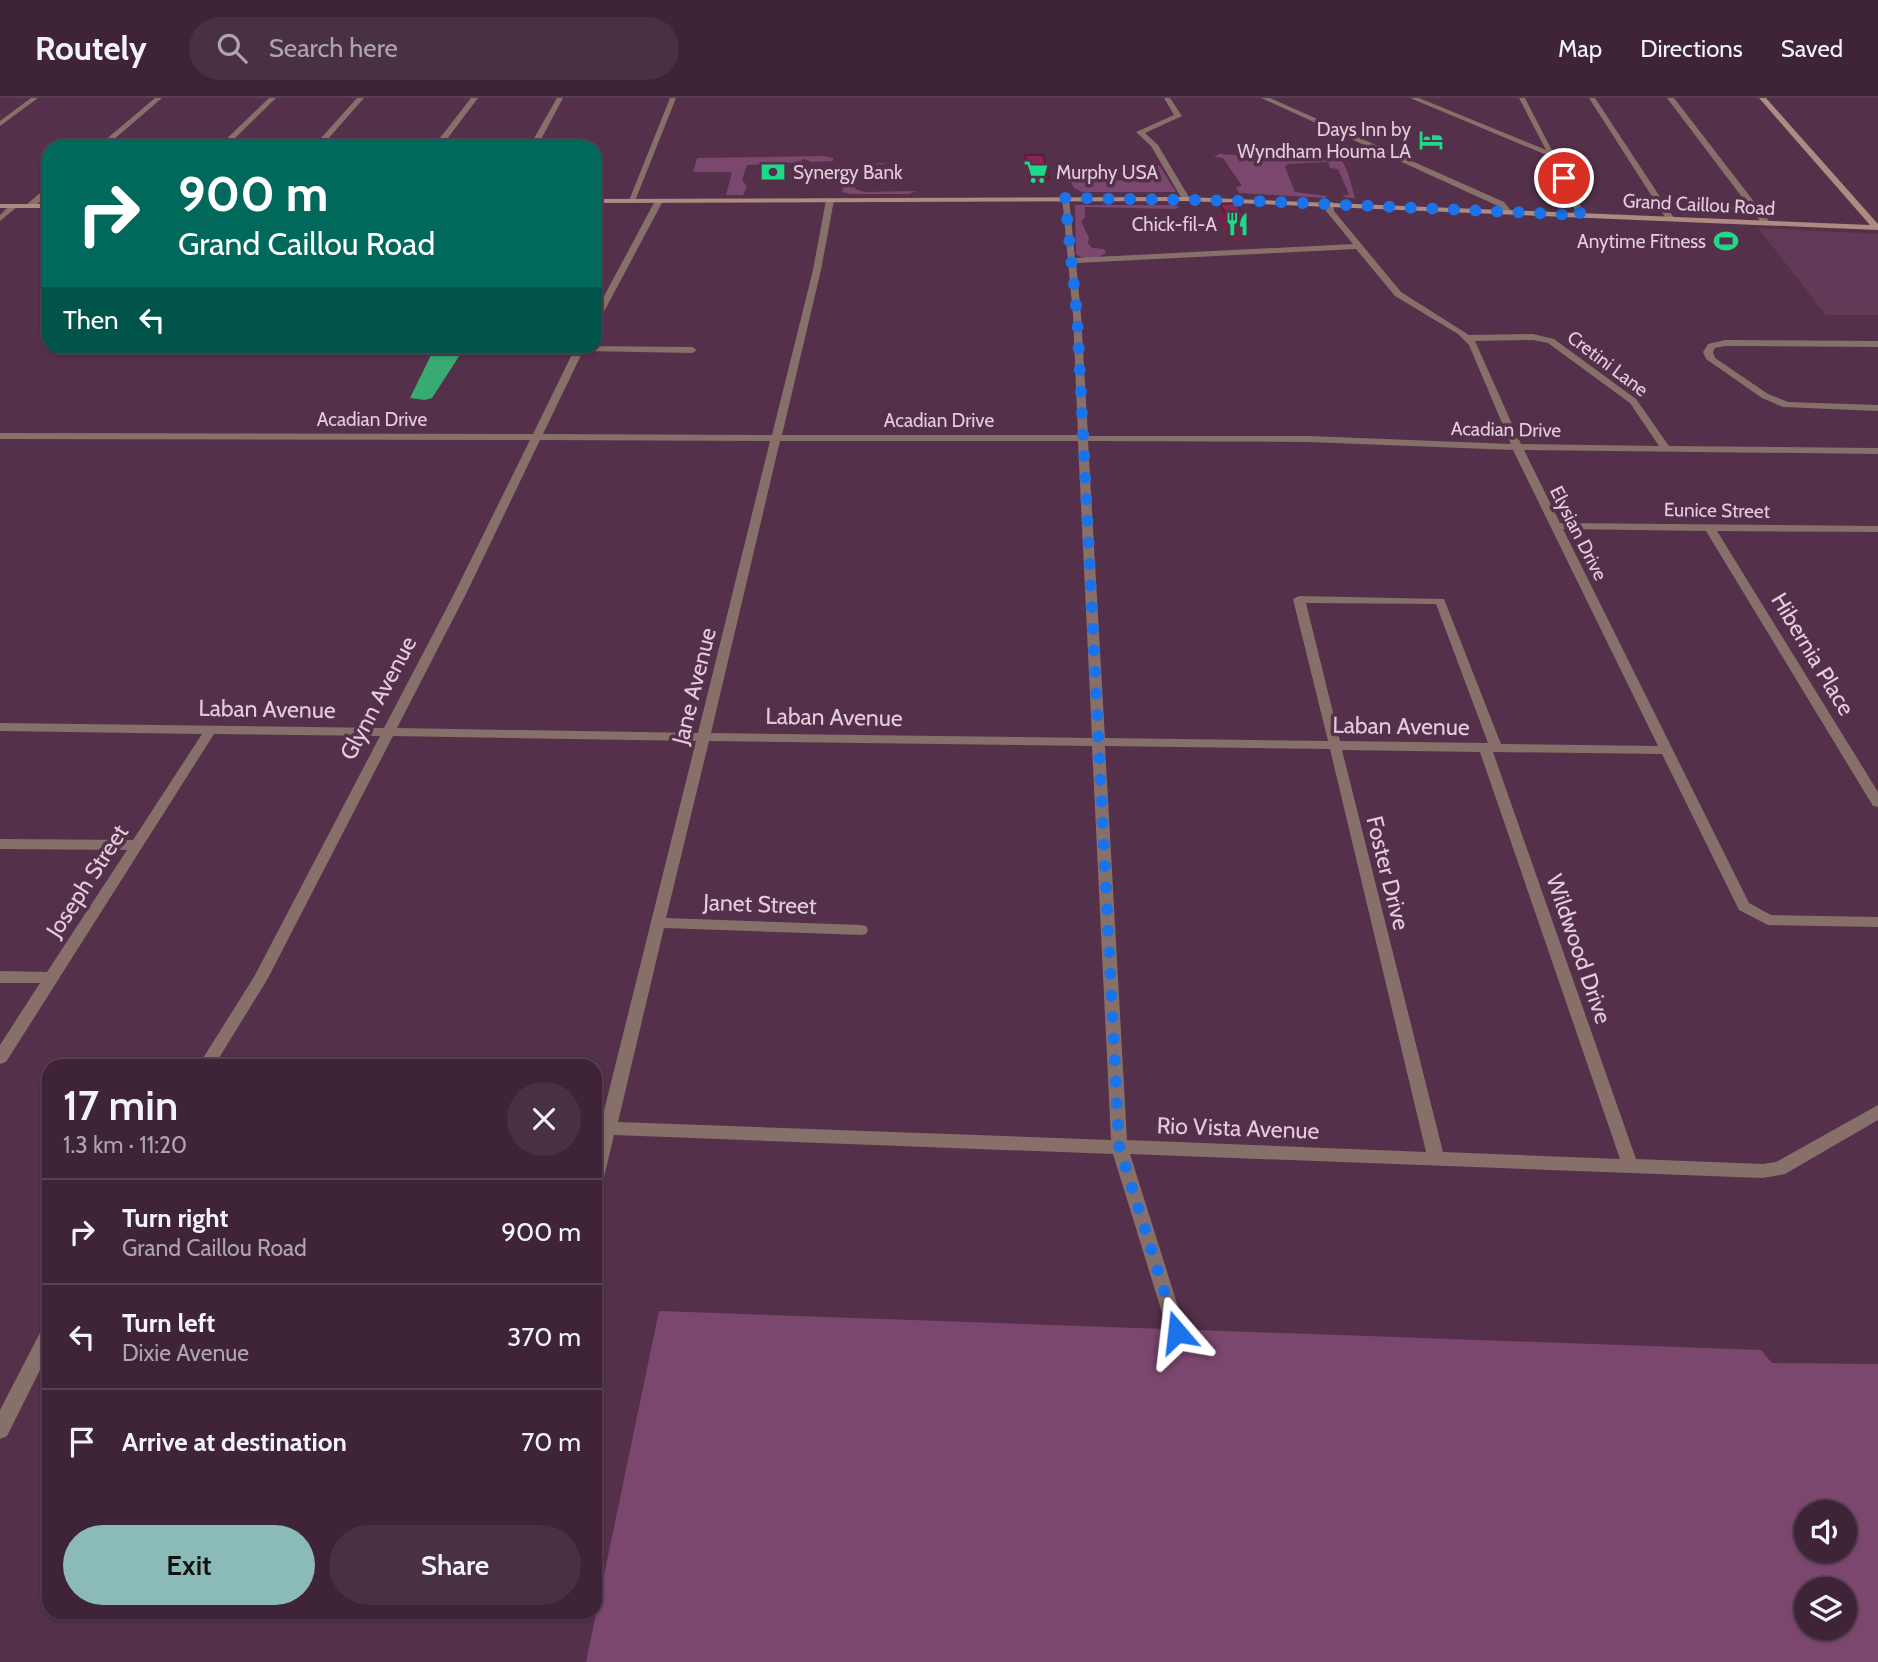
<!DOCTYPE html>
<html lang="en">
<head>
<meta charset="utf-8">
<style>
	body { margin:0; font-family:Cabin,sans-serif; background:#4a3043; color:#f1f3f6; height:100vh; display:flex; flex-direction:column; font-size:26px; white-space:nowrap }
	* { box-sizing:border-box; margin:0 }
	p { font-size:23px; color:#ada4ae }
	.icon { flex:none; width:38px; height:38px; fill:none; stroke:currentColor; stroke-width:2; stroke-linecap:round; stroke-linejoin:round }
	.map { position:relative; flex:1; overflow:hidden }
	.details { position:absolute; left:42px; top:961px; width:560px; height:560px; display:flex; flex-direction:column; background:#3f2438; border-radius:21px; box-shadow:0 2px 5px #0004,0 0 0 2px #584153 }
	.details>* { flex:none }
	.guide { position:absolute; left:42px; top:42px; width:560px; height:214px; border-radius:21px; box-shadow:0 2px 5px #0004,0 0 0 2px #584153; background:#00695c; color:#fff; overflow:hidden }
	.tools { position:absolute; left:1794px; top:1402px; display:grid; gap:14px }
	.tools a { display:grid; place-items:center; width:63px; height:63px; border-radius:50%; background:#3f2438; box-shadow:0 2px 5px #0004,0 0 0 2px #584153; font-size:35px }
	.pin { position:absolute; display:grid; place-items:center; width:60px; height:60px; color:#fff; margin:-30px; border:4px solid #fff; border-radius:50%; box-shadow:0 2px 7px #0007 }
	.me { position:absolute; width:77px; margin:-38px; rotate:343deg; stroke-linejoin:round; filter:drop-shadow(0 0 5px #0008) }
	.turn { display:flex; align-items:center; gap:24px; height:147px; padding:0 21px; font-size:32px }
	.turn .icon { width:91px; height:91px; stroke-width:2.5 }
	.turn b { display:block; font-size:49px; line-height:60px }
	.then { display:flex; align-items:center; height:66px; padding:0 21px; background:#0003; gap:14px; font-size:26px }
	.round { display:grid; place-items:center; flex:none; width:74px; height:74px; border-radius:37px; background:#4a3043 }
	.overview { display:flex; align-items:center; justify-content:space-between; height:119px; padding:0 21px }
	h1 { font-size:42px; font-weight:600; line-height:52px }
	.cta { display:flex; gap:14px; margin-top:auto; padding:14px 21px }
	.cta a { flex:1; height:80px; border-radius:42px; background:#8bbbb9; color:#111; font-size:28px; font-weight:600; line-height:80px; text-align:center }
	.cta a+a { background:#4a3043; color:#f1f3f6 }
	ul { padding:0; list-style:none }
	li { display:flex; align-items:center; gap:21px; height:105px; padding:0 21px; border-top:2px solid #584153 }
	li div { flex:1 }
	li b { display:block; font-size:26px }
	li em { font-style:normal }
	header { display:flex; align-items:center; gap:42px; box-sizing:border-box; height:98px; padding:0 35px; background:#3f2438; border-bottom:2px solid #584153 }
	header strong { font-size:33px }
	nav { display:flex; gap:38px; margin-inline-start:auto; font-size:24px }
	.search { width:490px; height:63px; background:#4a3043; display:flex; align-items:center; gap:18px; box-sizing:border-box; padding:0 24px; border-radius:38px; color:#ada4ae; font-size:26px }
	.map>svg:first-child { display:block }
	.built { fill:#633958 }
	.green { fill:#7c476e; fill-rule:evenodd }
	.water { fill:#39aa71 }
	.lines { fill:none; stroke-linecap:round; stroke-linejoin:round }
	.minor { fill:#867069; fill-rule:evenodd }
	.tertiary { fill:#867069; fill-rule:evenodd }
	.secondary { fill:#ad8b81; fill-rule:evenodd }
	.wall { fill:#732246 }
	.building { fill:#862851; stroke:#5e1c39; stroke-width:2 }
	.route { stroke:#1a73e8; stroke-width:12; stroke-dasharray:0 21.6 }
	.labels { text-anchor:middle; stroke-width:7; stroke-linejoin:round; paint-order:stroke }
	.far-poi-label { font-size:19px; fill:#e3ccdc; stroke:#54304a; text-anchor:end }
	.far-street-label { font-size:19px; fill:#e3ccdc; stroke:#54304a }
	.street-label { font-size:23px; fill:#e3ccdc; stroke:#54304a }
</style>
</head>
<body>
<header>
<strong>Routely</strong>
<div class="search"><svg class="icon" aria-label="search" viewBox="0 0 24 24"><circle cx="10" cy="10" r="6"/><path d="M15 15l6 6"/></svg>Search here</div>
<nav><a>Map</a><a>Directions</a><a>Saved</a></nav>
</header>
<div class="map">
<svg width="1878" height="1564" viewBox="0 0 1878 1564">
	<rect width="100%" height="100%" fill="#54304a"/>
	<path class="built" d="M1758,130L1878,136V217H1826Z"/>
	<path class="green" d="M1219,56L1342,63L1347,72L1355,100L1341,99L1349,96L1338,71L1330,70L1328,64L1287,66L1285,69L1295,94L1327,98L1325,100L1239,95L1236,89L1242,88L1223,60L1214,59Z
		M824,58L833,60V63L812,64L803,61L801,62L803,64L747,67L742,82L747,88L743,97H726L732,74H693L697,60Z
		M881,65L887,66L868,67L856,72L855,91L865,94L916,93L909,96H851L842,94L847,70Z
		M1159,67L1176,94H1082L1074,90L1064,70H1106L1108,82L1147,83L1151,80L1150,76L1146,75L1144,70H1156Z
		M1075,107H1174L1180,109L1174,111L1085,109V119L1081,123L1089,140L1088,145L1092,150L1104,151L1106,155C1098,161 1085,163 1076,156Z
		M659,1213L1761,1252L1772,1265L1878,1266V1564H586ZM1806,1414H1844V1452H1806ZM1806,1491H1844V1530H1806Z"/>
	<path class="water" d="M435,249H465L432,300L425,302L410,300Z"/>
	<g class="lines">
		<path class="minor" d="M31,0H38L0,28V23Z
			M155,0H162L105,49H97Z
			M269,0H276L226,49H218Z
			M357,0H364L321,49H313Z
			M471,0H478L441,49H433Z
			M557,0H563L537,49H529Z
			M670,0H676L635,103L628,105Z
			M1164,0H1170L1182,18L1145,35L1158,47L1190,101L1186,103L1182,101L1151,48L1136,34L1174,17Z
			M1410,0H1419L1546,52L1519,0H1525L1585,117L1581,119L1577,117L1549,58Z
			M1589,0H1595L1674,120L1673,122H1667Z
			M1667,0H1674L1769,123V127H1763Z
			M46,90H49V96L33,110H27V106Z
			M1062,98L1069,100L1075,160L1353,146L1326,113L1327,104H1333L1334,113L1401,194L1469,237L1533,236L1554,241L1636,301L1669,348L1878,350V356L1524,352L1560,425L1878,428V434L1717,433L1878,694V709L1873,708L1706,433L1563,431L1749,805L1771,817L1878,819V829L1768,827L1739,812L1662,656L1493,654L1636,1061L1763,1066L1776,1064L1878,1007V1022L1785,1076L1763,1080L1130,1056L1186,1234L1183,1240L1177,1242L1171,1240L1168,1234L1113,1056L614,1037L603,1083L601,1088L595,1090V1049L696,643L393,638L267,882L214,968H198L254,879L380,638L214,636L6,964L0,966V947L40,885H0V873L47,874L127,752L0,751V741L133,742L202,636L0,633V625L384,630L454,496L530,342L0,341V335L533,336L576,248L692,249L697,252L692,255L583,253L543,336L772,337L813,172L826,102L830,100L834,102L821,172L782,337H1078L1073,217ZM1356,151L1395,198L1458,236L1469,247L1511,346L1309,338H1088L1081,217L1076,165ZM1533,242L1548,245L1630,305L1659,348L1521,346L1475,243ZM540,342L770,343L698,635L397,630L466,496ZM780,343H1078L1092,640L711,635ZM1088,343L1309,344L1513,352L1658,648L1501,646L1444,501L1299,498L1293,501L1328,643L1105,640ZM1306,505L1436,506L1488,645L1340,643ZM709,643L1092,648L1111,1042L618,1024L664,830L861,837L866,836L868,832L866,828L861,827L666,820ZM1105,648L1330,651L1426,1054L1127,1042ZM1342,652L1480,654L1620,1061L1443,1054Z
			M656,101L663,103L599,223L595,226V215Z
			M11,106L18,108L0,123V117Z
			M1725,242L1878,243V249L1725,248L1715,250L1713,254L1715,260L1768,296L1788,304L1878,307V313L1783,309L1762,300L1706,261L1703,254L1708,246Z
			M49,1227V1254L7,1338L0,1341V1312L43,1229Z"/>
		<path class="tertiary" d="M1261,0H1270L1504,104L1512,114L1505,116L1498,108Z"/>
		<path class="secondary" d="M1759,0H1766L1878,126V132L1186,103L595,105V101L1186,99L1870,127Z
			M0,106H49V110H0Z"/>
	</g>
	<path class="wall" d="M1025,57L1049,81V86L1030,87L1024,62Z
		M1220,106L1248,126L1246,142L1230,143L1218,121Z"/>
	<path class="building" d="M1025,57H1043L1049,81L1030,82Z
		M1236,105L1248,126L1232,127L1220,106Z"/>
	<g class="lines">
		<path class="route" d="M1177,1234L1119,1048L1077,217L1065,100L1255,103L1581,117L1564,80"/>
	</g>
	<defs>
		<g id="hotel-bare" transform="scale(1.89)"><path d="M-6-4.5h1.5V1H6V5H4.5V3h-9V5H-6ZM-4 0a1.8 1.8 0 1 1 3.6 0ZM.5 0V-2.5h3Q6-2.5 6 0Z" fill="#1dd988" stroke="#54304a" stroke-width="2.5" paint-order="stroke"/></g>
		<g id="bank-bare" transform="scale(1.89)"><path d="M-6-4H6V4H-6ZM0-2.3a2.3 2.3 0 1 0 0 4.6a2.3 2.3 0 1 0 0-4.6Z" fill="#1dd988" stroke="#54304a" stroke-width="2.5" paint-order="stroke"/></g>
		<g id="supermarket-bare" transform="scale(1.89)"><path d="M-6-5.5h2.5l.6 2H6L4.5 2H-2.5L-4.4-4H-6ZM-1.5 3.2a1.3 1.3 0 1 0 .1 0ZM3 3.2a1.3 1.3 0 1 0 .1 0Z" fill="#1dd988" stroke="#54304a" stroke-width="2.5" paint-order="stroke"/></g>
		<g id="restaurant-bare" transform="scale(1.89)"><path d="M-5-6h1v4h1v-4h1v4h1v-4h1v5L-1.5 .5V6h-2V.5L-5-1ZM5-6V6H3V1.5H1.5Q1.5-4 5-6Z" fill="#1dd988" stroke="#54304a" stroke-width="2.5" paint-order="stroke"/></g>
		<g id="stadium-bare" transform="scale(1.89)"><path d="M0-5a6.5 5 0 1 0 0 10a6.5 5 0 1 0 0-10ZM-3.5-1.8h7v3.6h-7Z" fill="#1dd988" stroke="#54304a" stroke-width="2.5" paint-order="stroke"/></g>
	</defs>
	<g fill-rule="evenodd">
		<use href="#hotel-bare" x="1431" y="42"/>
		<use href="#bank-bare" x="773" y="74"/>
		<use href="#supermarket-bare" x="1036" y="74"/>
		<use href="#restaurant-bare" x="1237" y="126"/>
		<use href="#stadium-bare" x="1726" y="143"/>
	</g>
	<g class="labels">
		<g class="far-poi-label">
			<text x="1411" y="38">Days Inn by<tspan x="1411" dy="22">Wyndham Houma LA</tspan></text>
			<text x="793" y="81" text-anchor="start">Synergy Bank</text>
			<text x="1056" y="81" text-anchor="start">Murphy USA</text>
			<text x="1217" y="133">Chick-fil-A</text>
			<text x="1706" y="150">Anytime Fitness</text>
		</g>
		<g class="far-street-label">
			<text transform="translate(1699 106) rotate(3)" y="7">Grand Caillou Road</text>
			<text transform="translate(1608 265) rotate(37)" y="7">Cretini Lane</text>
			<text x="372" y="328">Acadian Drive</text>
			<text x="939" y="329">Acadian Drive</text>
			<text transform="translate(1506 331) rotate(1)" y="7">Acadian Drive</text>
			<text transform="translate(1717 412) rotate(1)" y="7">Eunice Street</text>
			<text transform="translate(1579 435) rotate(63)" y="7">Elysian Drive</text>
		</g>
		<g class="street-label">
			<text transform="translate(1813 556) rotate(59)" y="8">Hibernia Place</text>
			<text transform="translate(694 588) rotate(-76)" y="8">Jane Avenue</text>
			<text transform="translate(378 600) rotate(-62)" y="8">Glynn Avenue</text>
			<text transform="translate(267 611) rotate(1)" y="8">Laban Avenue</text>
			<text transform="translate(834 619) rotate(1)" y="8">Laban Avenue</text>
			<text transform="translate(1401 628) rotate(1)" y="8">Laban Avenue</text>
			<text transform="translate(1388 775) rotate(76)" y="8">Foster Drive</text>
			<text transform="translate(87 783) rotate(-57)" y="8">Joseph Street</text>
			<text transform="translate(760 806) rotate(2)" y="8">Janet Street</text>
			<text transform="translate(1579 851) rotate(71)" y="8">Wildwood Drive</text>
			<text transform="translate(1238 1030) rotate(2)" y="8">Rio Vista Avenue</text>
		</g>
	</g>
</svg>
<div class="tools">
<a><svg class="icon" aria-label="sound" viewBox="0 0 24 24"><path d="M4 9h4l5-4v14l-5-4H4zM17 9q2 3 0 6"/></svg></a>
<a><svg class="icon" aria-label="layers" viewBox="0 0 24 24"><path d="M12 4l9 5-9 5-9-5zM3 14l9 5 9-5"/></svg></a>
</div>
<div class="pin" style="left:1564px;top:80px;background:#d93025"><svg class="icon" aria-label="arrive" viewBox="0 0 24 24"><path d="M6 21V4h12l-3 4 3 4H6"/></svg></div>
<svg class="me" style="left:1177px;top:1234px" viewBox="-20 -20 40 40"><path d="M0-17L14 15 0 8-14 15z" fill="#1a73e8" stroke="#fff" stroke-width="4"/></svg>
<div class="guide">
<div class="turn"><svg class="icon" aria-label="right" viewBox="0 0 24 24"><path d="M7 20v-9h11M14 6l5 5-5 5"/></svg><div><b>900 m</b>Grand Caillou Road</div></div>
<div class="then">Then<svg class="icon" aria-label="left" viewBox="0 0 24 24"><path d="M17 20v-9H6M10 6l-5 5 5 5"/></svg></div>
</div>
<section class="details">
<div class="overview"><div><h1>17 min</h1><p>1.3 km · 11:20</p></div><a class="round"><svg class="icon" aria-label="close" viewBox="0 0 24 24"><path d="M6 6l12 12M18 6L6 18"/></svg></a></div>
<ul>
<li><svg class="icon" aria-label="right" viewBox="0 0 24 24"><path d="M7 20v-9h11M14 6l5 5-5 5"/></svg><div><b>Turn right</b><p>Grand Caillou Road</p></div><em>900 m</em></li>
<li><svg class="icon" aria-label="left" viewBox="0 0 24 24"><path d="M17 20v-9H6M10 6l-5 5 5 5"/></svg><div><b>Turn left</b><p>Dixie Avenue</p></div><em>370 m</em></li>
<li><svg class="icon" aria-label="arrive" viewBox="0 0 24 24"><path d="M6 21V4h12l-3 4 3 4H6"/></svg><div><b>Arrive at destination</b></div><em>70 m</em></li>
</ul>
<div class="cta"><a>Exit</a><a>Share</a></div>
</section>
</div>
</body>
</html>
